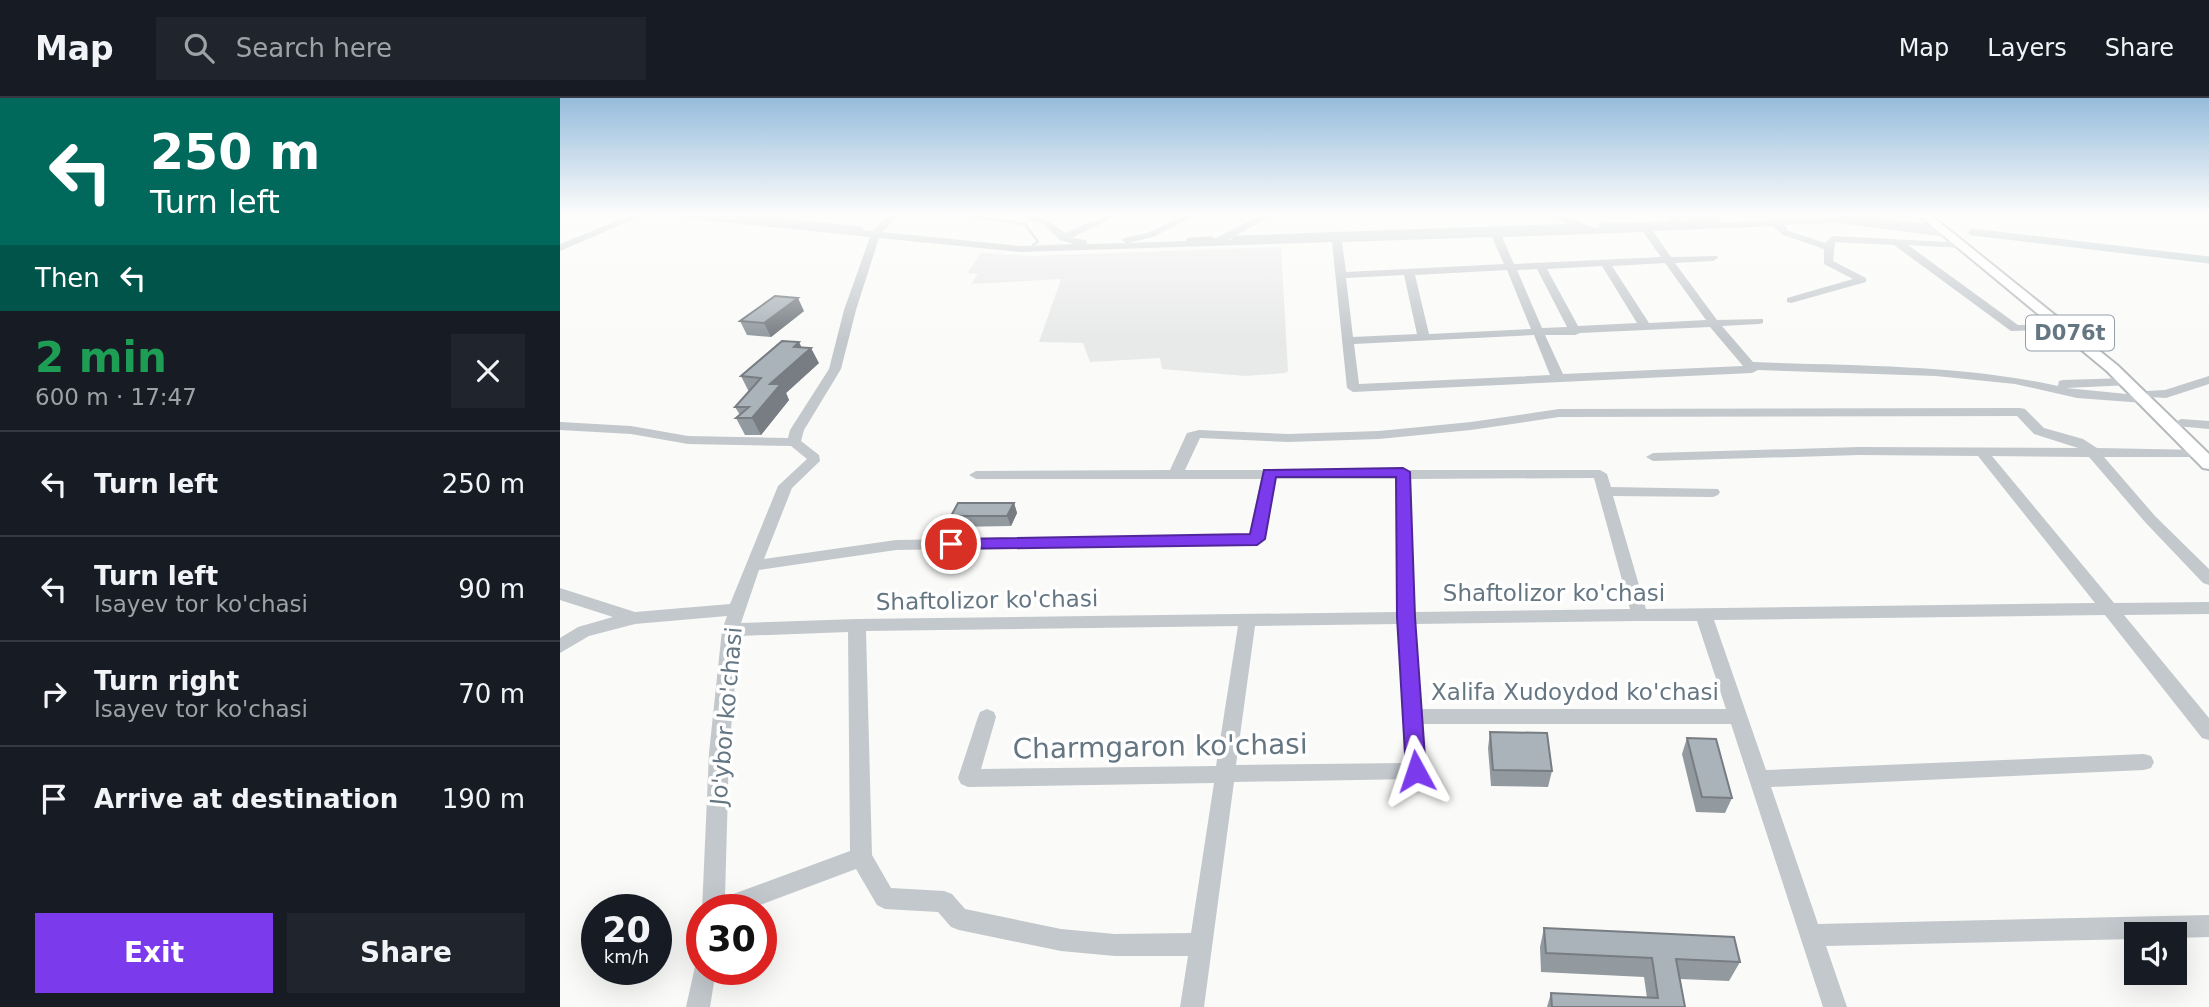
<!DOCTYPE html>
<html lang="en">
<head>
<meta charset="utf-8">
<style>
	body { margin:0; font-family:"DejaVu Sans",sans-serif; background:#20242c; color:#f1f3f6; height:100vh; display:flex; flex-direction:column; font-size:26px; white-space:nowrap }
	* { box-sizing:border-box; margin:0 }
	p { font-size:23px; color:#9ea1a6 }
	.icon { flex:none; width:38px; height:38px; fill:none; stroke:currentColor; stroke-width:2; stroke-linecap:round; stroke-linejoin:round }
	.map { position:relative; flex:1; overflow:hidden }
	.sheet { display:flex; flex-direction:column; background:#171b24; width:560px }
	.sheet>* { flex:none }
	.banner { background:#00695c; color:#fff; overflow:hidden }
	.tools { position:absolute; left:1564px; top:824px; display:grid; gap:14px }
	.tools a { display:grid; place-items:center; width:63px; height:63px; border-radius:0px; background:#171b24; box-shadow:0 7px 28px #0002; font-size:35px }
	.speed { position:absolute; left:21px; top:796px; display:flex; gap:14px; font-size:35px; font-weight:700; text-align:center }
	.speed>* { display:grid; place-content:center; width:91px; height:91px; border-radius:50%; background:#171b24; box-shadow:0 7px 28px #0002; line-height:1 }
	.speed small { font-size:18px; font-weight:400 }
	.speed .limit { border:10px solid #d22; background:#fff; color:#111 }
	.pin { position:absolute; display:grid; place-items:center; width:60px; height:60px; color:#fff; margin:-30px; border:4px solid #fff; border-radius:50%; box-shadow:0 2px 7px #0007 }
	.me { position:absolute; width:77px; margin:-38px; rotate:355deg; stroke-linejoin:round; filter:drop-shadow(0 0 5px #0008) }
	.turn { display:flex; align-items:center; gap:24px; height:147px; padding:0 35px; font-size:32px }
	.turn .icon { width:91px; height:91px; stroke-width:2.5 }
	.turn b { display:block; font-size:49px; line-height:60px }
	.then { display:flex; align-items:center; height:66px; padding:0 35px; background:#0003; gap:14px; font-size:26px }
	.round { display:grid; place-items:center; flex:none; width:74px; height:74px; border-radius:0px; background:#20242c }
	.headline { display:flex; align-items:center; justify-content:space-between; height:119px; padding:0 35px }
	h1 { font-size:42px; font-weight:800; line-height:52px; color:#1e9e55 }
	.cta { display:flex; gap:14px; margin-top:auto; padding:14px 35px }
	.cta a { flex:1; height:80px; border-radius:0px; background:#7c3aed; color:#fff; font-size:28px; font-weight:800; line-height:80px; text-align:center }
	.cta a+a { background:#20242c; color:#f1f3f6 }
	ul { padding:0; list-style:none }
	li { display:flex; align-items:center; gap:21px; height:105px; padding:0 35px; border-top:2px solid #363941 }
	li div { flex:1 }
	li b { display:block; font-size:26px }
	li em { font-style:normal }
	header { display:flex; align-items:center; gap:42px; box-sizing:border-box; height:98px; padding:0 35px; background:#171b24; border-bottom:2px solid #363941 }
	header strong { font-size:33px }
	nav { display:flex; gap:38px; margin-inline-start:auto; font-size:24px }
	.search { width:490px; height:63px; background:#20242c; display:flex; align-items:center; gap:18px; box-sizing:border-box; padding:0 24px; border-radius:0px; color:#9ea1a6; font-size:26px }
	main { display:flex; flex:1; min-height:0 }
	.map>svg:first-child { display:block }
	.built { fill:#e8e9e9 }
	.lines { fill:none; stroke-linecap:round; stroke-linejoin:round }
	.stream { stroke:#bbc7cb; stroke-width:2.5 }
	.canal { stroke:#bbc7cb; stroke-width:7 }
	.major-casing { stroke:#b5babe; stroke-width:4 }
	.minor { fill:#c3c8cc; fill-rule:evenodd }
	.major { fill:#fff; fill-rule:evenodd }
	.wall { fill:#929a9f }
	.shaded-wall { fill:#777d82 }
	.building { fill:#aab3b9; stroke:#777d82; stroke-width:2 }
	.route { fill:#7c3aed; stroke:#51269a; stroke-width:2 }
	.labels { text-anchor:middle; stroke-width:7; stroke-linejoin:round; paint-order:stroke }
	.shield { fill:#fff; stroke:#939fa8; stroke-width:2 }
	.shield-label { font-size:21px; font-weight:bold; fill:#657683 }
	.street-label { font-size:23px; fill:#657683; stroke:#fff }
	.near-street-label { font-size:28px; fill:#657683; stroke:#fff }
</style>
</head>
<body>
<header>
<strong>Map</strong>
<div class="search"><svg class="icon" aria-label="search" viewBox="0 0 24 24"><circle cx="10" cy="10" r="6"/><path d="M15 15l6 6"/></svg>Search here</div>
<nav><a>Map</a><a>Layers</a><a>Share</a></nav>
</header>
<main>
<section class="sheet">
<div class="banner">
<div class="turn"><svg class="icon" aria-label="left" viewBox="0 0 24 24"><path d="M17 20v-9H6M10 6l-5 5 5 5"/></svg><div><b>250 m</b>Turn left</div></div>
<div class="then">Then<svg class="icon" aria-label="left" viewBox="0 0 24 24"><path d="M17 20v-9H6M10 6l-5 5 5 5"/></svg></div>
</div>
<div class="headline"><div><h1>2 min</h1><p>600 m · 17:47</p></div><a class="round"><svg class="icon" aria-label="close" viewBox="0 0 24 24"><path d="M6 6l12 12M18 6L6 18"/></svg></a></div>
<ul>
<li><svg class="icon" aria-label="left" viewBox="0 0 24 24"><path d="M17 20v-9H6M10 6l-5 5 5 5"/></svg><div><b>Turn left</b></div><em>250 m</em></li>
<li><svg class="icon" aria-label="left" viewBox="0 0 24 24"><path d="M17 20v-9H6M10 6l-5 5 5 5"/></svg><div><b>Turn left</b><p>Isayev tor ko'chasi</p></div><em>90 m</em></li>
<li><svg class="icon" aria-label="right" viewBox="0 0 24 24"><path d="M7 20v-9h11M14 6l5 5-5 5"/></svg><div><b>Turn right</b><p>Isayev tor ko'chasi</p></div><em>70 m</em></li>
<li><svg class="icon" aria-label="arrive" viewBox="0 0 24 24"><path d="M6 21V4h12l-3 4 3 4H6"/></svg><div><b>Arrive at destination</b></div><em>190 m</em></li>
</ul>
<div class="cta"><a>Exit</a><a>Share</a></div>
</section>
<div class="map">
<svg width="1649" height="909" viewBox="0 0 1649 909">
	<rect width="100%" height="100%" fill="#fafaf8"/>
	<path class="built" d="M721,149L728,273L725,275L685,278L602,271L600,260L530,264L523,245L479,244L501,181L411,186L418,176L407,175L421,155L473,158Z"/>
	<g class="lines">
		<path class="stream" d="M386,115L465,126L478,144L473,147"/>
		<path class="canal" d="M135,115L300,132
			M1278,120L1370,129
			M1042,129L1130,126L1132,122L1158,126
			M1412,134L1649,162
			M675,141L1017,129
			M630,143L651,142"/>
		<g class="major-casing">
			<path id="major" d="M1356,115H1368L1557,267L1649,356V371L1643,370L1547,273Z"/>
		</g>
		<path class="minor" d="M76,115H88L0,153V146Z
			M99,115H126L312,133L332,115H341L322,134L461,148L514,146L500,142L483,126L452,115C474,115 489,122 505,135L552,115H563L511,140L526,142L527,146L566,145L562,142L564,140L587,135L630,115H641L593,139L568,145L652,142L705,115H716L668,142L1020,131L986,115H997L1035,130L1104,127V123L1111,121L1098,115H1132L1158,120L1160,122L1156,125L1276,119L1315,122L1391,134L1393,136L1388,139L1276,125L1224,127L1229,133L1265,145L1273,138L1407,145V149L1403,150L1348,147L1458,227L1504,226L1508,227V231L1451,233L1334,147L1275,144L1273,163L1306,180V184L1231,205L1227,204V200L1293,181L1264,166V151L1223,137L1213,128L1093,133L1111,159L1157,158L1158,160L1153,163L1115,165L1157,222L1203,221V225L1199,226L1162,228L1193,264C1295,268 1398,266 1498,288L1499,283L1503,282L1567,280L1571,281V287L1506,290L1587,298V293L1605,292L1649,278V286L1606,300L1589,299V304L1584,305L1517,300L1455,286L1376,278L1198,272L1192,275L793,294L787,290L772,144L461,154L319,140L296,212L281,271L244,332L241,343L259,357L260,363L232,390L204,461L336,442L690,436L701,381H416L409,377L416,373L610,372L627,335L639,332L728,336L819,333L911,324L999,311L1460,310L1465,311L1484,330L1523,341L1537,350L1642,352L1644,355L1637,359H1544L1595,418L1649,471V487L1643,485L1585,424L1529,359L1432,358L1554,505L1649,504V516L1564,517L1649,620V642L1642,640L1545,517L1154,522L1206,672L1584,656L1591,658L1594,664L1591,670L1584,672L1211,689L1258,826L1649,817V839L1615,840V836H1577V841L1266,848L1287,909H1263L1171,626H862L866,673L863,679L856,681L674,684L644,909H620L628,858H555L501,853L399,832L391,829L378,814L325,811L317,807L296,771L187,812H142L149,655L162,532L167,518L75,526L29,538L0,555V540L18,529L53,519L0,502V490L75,514L170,506L218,388L247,361L231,348L128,346L71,336L0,332V324L71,328L128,338L228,340L230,332L269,271L284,212L310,139L103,118ZM1119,117L1120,118L1154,125L1114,127L1122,123ZM1083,134L1101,159L954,166L942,139ZM932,139L944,166L786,174L782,144ZM1105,165L1146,222L1089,225L1052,168ZM1042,168L1077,225L1018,228L987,171ZM977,171L1007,229L982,230L957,172ZM947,172L971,231L869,236L855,177ZM844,177L857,236L793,239L786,180ZM1150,229L1183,268L1003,276L985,237H1015L1020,235ZM974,237L990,277L799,286L794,246ZM1457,318L1474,336L1518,350L1300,349L1093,355L1086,359L1093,363L1300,357L1418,358L1535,505L1086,511L1053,398L1153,399L1158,397L1160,394L1158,391L1051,389L1047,376L1040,372H849L843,370L837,372H625L640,340L728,344L819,341L911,332L999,319ZM1034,380L1070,511L854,514L850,381ZM715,381H836L837,514L297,521L181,525L199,472L336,452L697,446L705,441ZM1077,523H1137L1166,611H861L855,526ZM838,526L846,665L676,667L695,528ZM678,528L656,668L421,671L436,619L434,614L427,611L420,614L418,619L398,680L401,686L408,689L654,685L631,835L555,836L501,831L405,811L392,796L384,793L331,790L312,757L306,533ZM288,534L290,753L165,799L169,655L179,538Z
			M1621,321L1649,323V331L1616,328L1614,325Z
			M142,861V872H156L150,909H126L136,864Z"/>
		<use href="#major" class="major"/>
	</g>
	<path class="wall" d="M244,213L211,239L187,237L180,223Z
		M259,265L226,295L229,302L201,337H185L176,320L180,317L175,309L189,294L181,278Z
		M454,405L457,415L451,428L395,429L391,418Z
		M930,634L992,673L988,689L931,688L928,650Z
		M1127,640L1172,700L1165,715L1136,714L1122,656Z
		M984,830L1180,864L1169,883L1120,881L1125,909L1087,900L1084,879L981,874L980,849Z
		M991,895L992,909H987Z"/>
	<path class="shaded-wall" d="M238,200L244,213L211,239L204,225Z
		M239,244L245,256L251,250L259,265L226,295L229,302L201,337L192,320L210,286L234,249Z
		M454,405L457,415L451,428L447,418Z"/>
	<path class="building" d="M215,198L238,200L204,225L180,223Z
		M222,243L239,244L234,249L251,250L210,286H221L192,320H176L189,309H175L201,280L181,278Z
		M398,405H454L447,418H391Z
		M930,634L987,635L992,673L933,672Z
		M1127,640L1156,641L1172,700L1142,699Z
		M984,830L1174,839L1180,864L1116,861L1125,909H992L991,895L1098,900L1092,860L986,855Z"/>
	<linearGradient id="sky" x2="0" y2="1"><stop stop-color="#96bcdc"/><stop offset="0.48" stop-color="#fdfdfc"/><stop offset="1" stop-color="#fdfdfc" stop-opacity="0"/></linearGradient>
	<rect width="1649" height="242" fill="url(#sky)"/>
	<path class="route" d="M843,370L850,374L855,519L866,673L863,679L856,681L849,679L846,673L837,519L836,379H716L705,441L697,447L391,451L383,446L391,441L690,436L704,372Z"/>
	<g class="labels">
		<rect class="shield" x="1466" y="217.5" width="88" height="35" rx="5"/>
		<g class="shield-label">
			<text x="1510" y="242">D076t</text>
		</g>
		<g class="street-label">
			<text x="994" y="503">Shaftolizor ko'chasi</text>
			<text transform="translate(427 502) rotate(-1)" y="8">Shaftolizor ko'chasi</text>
			<text x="1015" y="602">Xalifa Xudoydod ko'chasi</text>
			<text transform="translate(166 618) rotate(-85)" y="8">Jo'ybor ko'chasi</text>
		</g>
		<g class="near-street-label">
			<text transform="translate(600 648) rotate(-1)" y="10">Charmgaron ko'chasi</text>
		</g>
	</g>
</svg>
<div class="tools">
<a><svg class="icon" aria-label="sound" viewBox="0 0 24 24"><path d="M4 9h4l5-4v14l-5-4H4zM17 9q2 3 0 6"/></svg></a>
</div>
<div class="speed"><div>20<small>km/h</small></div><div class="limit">30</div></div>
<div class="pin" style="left:391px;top:446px;background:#d93025"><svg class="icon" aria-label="arrive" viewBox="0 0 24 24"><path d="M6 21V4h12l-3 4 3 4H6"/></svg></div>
<svg class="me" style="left:856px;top:673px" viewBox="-20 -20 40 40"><path d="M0-17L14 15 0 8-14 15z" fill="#7c3aed" stroke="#fff" stroke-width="4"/></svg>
</div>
</main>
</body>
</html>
